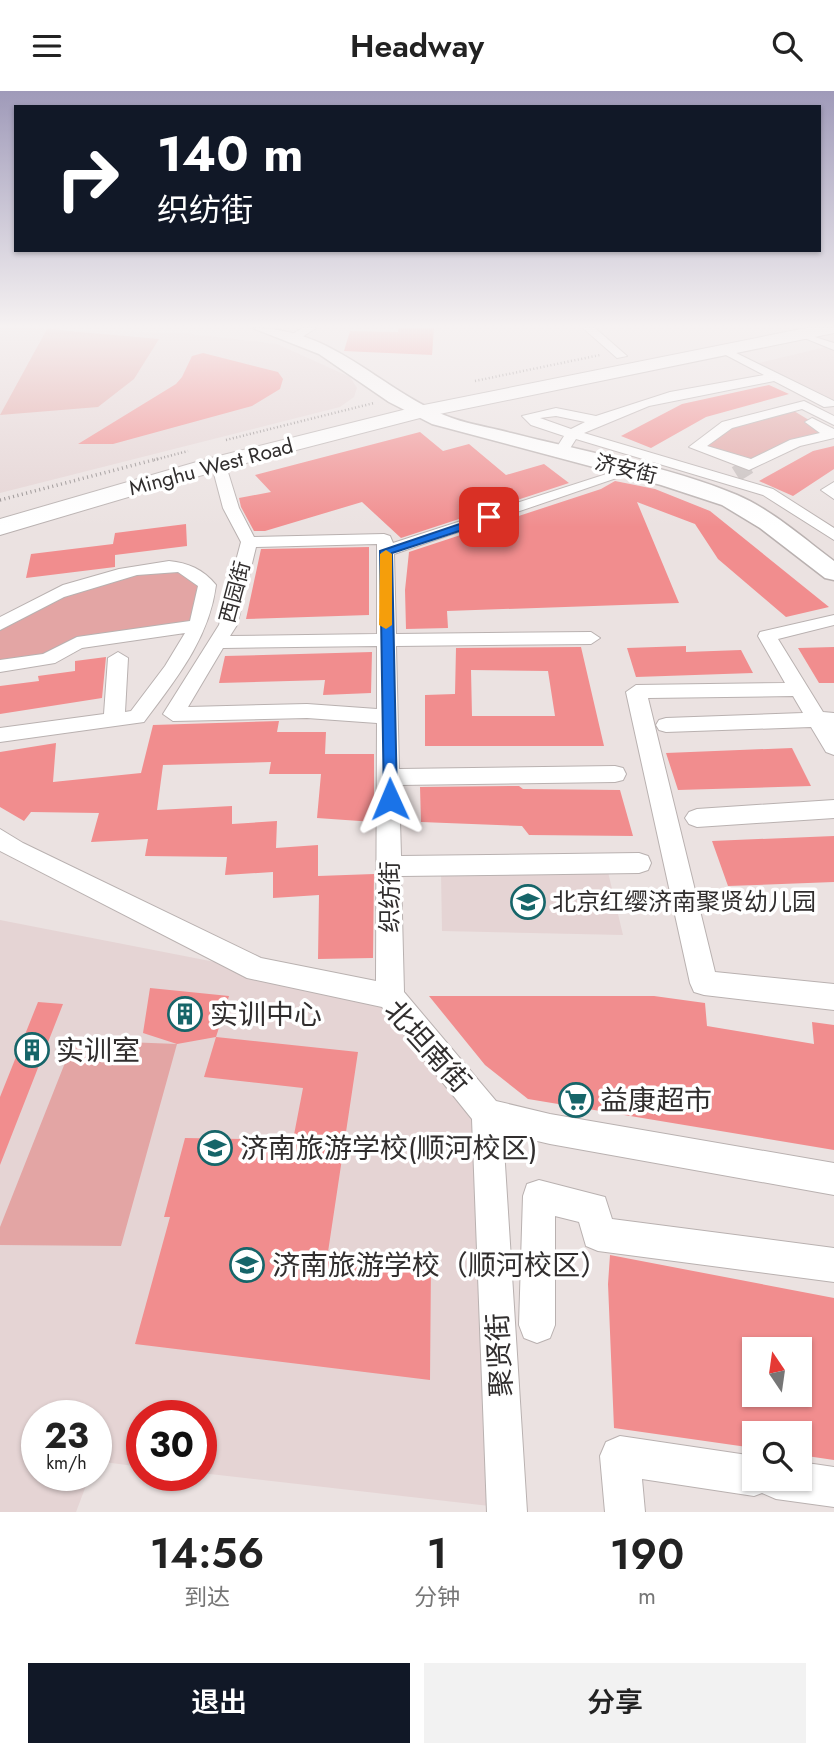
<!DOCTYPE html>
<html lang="zh">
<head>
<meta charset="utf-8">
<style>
	body { margin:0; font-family:Jost,"Noto Sans SC",sans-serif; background:#f2f2f2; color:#222; height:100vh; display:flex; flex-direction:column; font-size:26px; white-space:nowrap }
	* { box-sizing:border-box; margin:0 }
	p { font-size:23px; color:#767676 }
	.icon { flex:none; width:38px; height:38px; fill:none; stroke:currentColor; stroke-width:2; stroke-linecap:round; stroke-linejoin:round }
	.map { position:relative; height:1421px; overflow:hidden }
	.details { display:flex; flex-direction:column; background:#fff; flex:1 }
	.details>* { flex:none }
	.banner { position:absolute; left:14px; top:14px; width:807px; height:147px; border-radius:0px; box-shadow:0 2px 5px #0004; background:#111827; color:#fff; overflow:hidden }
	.needle { width:46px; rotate:347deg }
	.tools { position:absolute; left:742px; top:1246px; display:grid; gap:14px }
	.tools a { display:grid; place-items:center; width:70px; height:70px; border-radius:0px; background:#fff; box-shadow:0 2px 5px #0004; font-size:35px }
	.speed { position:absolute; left:21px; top:1309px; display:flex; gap:14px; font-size:35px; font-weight:700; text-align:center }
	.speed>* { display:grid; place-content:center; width:91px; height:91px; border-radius:50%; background:#fff; box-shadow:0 2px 5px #0004; line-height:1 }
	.speed small { font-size:18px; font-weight:400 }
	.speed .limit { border:10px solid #d22; background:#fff; color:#111 }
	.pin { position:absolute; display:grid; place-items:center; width:60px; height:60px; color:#fff; margin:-30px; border-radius:14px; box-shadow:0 4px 10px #0006 }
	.me { position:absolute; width:77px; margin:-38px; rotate:359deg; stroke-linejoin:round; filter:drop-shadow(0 0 5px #0008) }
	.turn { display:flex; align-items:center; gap:24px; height:147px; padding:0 28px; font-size:32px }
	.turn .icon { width:91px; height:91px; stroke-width:2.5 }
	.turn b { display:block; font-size:49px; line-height:60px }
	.eta { display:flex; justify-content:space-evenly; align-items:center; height:119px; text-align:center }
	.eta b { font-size:42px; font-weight:600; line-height:49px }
	.cta { display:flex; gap:14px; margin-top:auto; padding:14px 28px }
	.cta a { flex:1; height:80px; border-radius:0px; background:#111827; color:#fff; font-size:28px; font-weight:600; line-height:80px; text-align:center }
	.cta a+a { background:#f2f2f2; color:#222 }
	header { display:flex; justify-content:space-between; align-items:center; height:91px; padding:0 28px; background:#fff; font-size:32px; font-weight:600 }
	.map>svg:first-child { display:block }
	.built { fill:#e5d4d4 }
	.green { fill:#e3a5a4 }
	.building { fill:#f18d8e; fill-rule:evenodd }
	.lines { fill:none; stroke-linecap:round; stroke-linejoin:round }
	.minor-tunnel { stroke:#c6bebd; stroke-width:16; stroke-dasharray:16 8; stroke-linecap:butt }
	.minor-casing { stroke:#b9b1b0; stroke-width:2 }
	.secondary-casing { stroke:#b9b1b0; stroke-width:3 }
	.primary-casing { stroke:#b9b1b0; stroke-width:2 }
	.path-far1 { stroke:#8e8888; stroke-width:2.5; stroke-dasharray:1 2.5; stroke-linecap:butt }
	.path { stroke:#8e8888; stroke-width:3.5; stroke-dasharray:1 3.5; stroke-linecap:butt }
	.minor { fill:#fff; fill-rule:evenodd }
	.secondary { fill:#fff; fill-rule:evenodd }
	.primary { fill:#fff; fill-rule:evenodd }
	.route { fill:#1a73e8; stroke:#114b97; stroke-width:2 }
	.slow { fill:#f59e0b }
	.labels { text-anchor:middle; stroke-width:7; stroke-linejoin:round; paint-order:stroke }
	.far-street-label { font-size:21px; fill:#312e2e; stroke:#fff }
	.street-label { font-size:24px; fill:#312e2e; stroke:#fff }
	.poi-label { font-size:24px; fill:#312e2e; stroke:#fff; text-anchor:start }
	.near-poi-label { font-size:28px; fill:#312e2e; stroke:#fff; text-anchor:start }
	.near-street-label { font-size:28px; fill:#312e2e; stroke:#fff }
</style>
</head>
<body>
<header><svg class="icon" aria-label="menu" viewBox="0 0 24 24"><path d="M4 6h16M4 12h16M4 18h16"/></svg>Headway<svg class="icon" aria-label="search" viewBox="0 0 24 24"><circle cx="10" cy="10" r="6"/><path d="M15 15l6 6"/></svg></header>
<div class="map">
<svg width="834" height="1421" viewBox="0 0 834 1421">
	<rect width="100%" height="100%" fill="#ebe2e1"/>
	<path class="built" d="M0,237L182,242L277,253L350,286L357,297L354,306L340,316L0,402Z
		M834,254V315L750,274Z
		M608,781L623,844L442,840L441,782Z
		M0,829L390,905L487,1023L507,1417L201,1382V1325H142V1376L96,1370V1325H37V1384H90L76,1421H0Z"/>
	<path class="green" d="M47,238L159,248L134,288L98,316L0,324Z
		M789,317L832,343L755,371L696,356L727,334Z
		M178,476L207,494L195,535L77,551L48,568L0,575V533C62,500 107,481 178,476Z
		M74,949L177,953L121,1155L0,1154V1136Z"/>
	<path class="building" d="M398,237H434L432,264L344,260L350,240L398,241Z
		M203,262L278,281L283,288L280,298L252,315L113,353H78L176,293L182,286L192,265Z
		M769,294L789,303L706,326L651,357L621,345L682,313Z
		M420,341L443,360L469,353L506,384L544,373L569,392L401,447L362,411L265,440H254L241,416L239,407L271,401L255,384Z
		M834,355V378L793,405L759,390L813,360Z
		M615,390L655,398L710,420L829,516L786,526L718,468L695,433L637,411L679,512L447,520L448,537L406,538L405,499L409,461L601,398Z
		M186,433L187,455L115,464V476L26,487L31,463L113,453L115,442Z
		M369,456V524L246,528L261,458Z
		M686,555V561L741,559L753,582L636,586L627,557Z
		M581,556L604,655H425V604L455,603L456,557ZM471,579L548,580L555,625H472Z
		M834,556V592H819L798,557Z
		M372,561L371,602L323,604L325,589L219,592L225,565Z
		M106,566L102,607L0,623V595L39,590L38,585L75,580V570Z
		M279,630L277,641H326L325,663H374V731L317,727L321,683H269L271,671L163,674L157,719L232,715V733L277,730L276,757L318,754V785L374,783L373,867L318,868L319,804L273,807V781L225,784L227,766L145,765L148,748L91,751L99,722L31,721L24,730L0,716V661L56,652L53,691L141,682L153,634Z
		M792,657L811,695L678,699L666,662Z
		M519,695L523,698L620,699L633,745L529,744L522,735L421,731L420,696Z
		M834,745V791L728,795L712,750Z
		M150,897L229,905L216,946L177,953L143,942Z
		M429,905H654L705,912L707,935L814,953L812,931L834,934V1059L528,1008L485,974Z
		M38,911L63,913L0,1074V1006Z
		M216,946L358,961L328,1161L431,1170L430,1289L135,1253L170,1126H164L185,1047L293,1049L303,997L204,986Z
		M610,1164L834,1207V1369L800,1364V1342H754V1357L614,1337L608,1193ZM754,1258H800V1304H754Z"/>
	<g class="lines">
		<path class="minor-tunnel" d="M736,383L749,375"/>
		<g class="minor-casing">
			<path id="minor" d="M302,237H316L299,248H291V244Z
				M583,237H595L627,265L617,267Z
				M802,242L834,252V259L802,246Z
				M726,257L834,310V315L824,316L774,290L649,315L584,342L773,398L834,437V449L763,404L576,348L569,359H559L557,356L564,345L531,334L522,325L556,317L596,325L670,301L764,284L722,262L720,260ZM556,325L585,331L571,338L540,327Z
				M804,310L834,325V334L802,318L732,337L707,355L751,368L790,349L820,342L805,331L812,327L834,338V347L800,355L749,379L689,356L722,331Z
				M215,369L227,378L239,417L254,446L384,443L390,445L393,452L625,377H635L637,380L394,463L396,543L591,541L600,547L591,553L396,555L399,678L615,675L623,677L626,683L623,689L615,691L399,694L401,765L639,762L648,765L651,772L648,779L639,782L401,785L404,901L496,1010L550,1023L834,1072V1104L550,1053L503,1042L527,1421H487L472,1028L382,916L247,887L0,760V738L23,752L261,867L376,890L377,632L307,627L173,630L163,623L219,534L241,451L223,417L213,379L208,373ZM377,453V543L230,545L237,534L256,456ZM377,555V618L307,613L188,616L223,557Z
				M834,391V408L821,399Z
				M169,470C188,472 203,478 216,494C209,548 176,588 144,631L0,651V637L104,623L108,567L118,561L128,567L125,621L131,620L165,575L185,542L82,557L55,572L0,581V569L43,563L77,546L190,530L198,495L178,481L137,484L64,506L0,539V526L63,494L119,478Z
				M834,524V534L778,548L823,621L834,622V664L826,661L811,636L666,641L659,639L656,634L659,629L666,627L803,622L793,605L648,607L715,881L834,893V919L704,904L694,901L690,892L626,601L636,594L785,592L758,545L760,541Z
				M834,709V727L697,736L689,733L685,727L689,721L697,718Z
				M539,1089L605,1106L612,1128L834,1157V1191L598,1160L586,1155L579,1131L555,1125V1234L550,1247L537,1252L524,1247L519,1234L523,1105L527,1093Z
				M620,1345L754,1365V1388H800V1371L834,1376V1416L776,1408L762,1402L754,1405L642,1388L645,1421H605L600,1365L606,1351Z"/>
		</g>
		<g class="secondary-casing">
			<path id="secondary" d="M253,237C332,237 376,295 444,324C465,333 489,336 511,342C581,360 672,376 737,404C772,419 803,447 834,470V489L825,487L760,437L722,414L661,394L432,333L389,311L319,263Z"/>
		</g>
		<g class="primary-casing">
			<path id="primary" d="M806,237H834V242L420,327L223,378L0,444V428L207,368L419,315Z"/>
		</g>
		<path class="path-far1" d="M475,290L600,264
			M226,349L374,312
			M154,369L188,360"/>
		<path class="path" d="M0,409L161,367"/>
		<use href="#minor" class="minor"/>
		<use href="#secondary" class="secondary"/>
		<use href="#primary" class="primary"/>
	</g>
	<linearGradient id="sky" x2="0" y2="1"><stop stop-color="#9f9ab9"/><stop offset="0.54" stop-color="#f6f2f2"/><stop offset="1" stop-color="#f6f2f2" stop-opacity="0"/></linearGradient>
	<rect width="834" height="436" fill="url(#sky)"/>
	<path class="route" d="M489,423L494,426L493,429L392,462L397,708L390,714L384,713L380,460Z"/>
	<path class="slow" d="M386,459L392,463V534L386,538L379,534L380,463Z"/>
	<defs>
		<g id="school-ring" transform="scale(1.75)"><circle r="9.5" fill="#fff" stroke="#166569" stroke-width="1.5"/><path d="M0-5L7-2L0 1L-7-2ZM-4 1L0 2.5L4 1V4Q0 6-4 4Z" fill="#166569"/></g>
		<g id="building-ring" transform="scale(1.75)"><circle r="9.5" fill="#fff" stroke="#166569" stroke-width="1.5"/><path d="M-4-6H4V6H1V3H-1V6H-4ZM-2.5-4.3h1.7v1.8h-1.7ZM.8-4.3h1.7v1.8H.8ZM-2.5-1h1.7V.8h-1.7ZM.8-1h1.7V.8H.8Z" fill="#166569"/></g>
		<g id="supermarket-ring" transform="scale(1.75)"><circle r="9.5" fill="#fff" stroke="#166569" stroke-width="1.5"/><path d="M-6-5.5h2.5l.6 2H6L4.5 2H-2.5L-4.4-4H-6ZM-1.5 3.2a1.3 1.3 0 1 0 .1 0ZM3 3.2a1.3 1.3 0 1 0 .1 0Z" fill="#166569"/></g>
	</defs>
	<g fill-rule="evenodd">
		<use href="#school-ring" x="528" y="811"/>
		<use href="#building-ring" x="185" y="923"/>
		<use href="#building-ring" x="32" y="959"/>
		<use href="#supermarket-ring" x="576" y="1009"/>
		<use href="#school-ring" x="215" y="1057"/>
		<use href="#school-ring" x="247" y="1174"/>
	</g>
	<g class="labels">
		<g class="far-street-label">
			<text transform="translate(211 376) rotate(-15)" y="7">Minghu West Road</text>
			<text transform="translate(626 378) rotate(14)" y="7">济安街</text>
			<text transform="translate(235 501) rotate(-75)" y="7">西园街</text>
		</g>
		<g class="street-label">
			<text transform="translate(390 806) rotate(-90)" y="8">织纺街</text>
		</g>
		<g class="poi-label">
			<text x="552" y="819">北京红缨济南聚贤幼儿园</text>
		</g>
		<g class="near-poi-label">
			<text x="210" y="933">实训中心</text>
			<text x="56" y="969">实训室</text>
			<text x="600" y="1019">益康超市</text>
			<text x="240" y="1067">济南旅游学校(顺河校区)</text>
			<text x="272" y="1184">济南旅游学校（顺河校区）</text>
		</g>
		<g class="near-street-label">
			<text transform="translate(428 955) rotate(48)" y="10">北坦南街</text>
			<text transform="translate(499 1264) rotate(-93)" y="10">聚贤街</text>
		</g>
	</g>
</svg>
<div class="tools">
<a><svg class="needle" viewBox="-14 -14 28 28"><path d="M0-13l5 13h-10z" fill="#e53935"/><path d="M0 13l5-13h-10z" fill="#767676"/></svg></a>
<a><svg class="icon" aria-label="search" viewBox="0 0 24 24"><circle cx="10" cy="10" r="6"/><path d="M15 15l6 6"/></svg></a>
</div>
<div class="speed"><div>23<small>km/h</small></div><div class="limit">30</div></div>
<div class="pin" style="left:489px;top:426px;background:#d93025"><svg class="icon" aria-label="arrive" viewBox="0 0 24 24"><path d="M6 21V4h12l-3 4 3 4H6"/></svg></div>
<svg class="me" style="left:390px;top:708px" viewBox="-20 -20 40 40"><path d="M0-17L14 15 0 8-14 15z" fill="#1a73e8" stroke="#fff" stroke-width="4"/></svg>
<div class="banner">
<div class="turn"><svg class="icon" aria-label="right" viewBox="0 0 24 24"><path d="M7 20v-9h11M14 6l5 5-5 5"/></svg><div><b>140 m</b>织纺街</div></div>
</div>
</div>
<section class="details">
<div class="eta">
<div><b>14:56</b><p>到达</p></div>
<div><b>1</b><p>分钟</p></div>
<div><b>190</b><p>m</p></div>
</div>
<div class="cta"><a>退出</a><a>分享</a></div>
</section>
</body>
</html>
